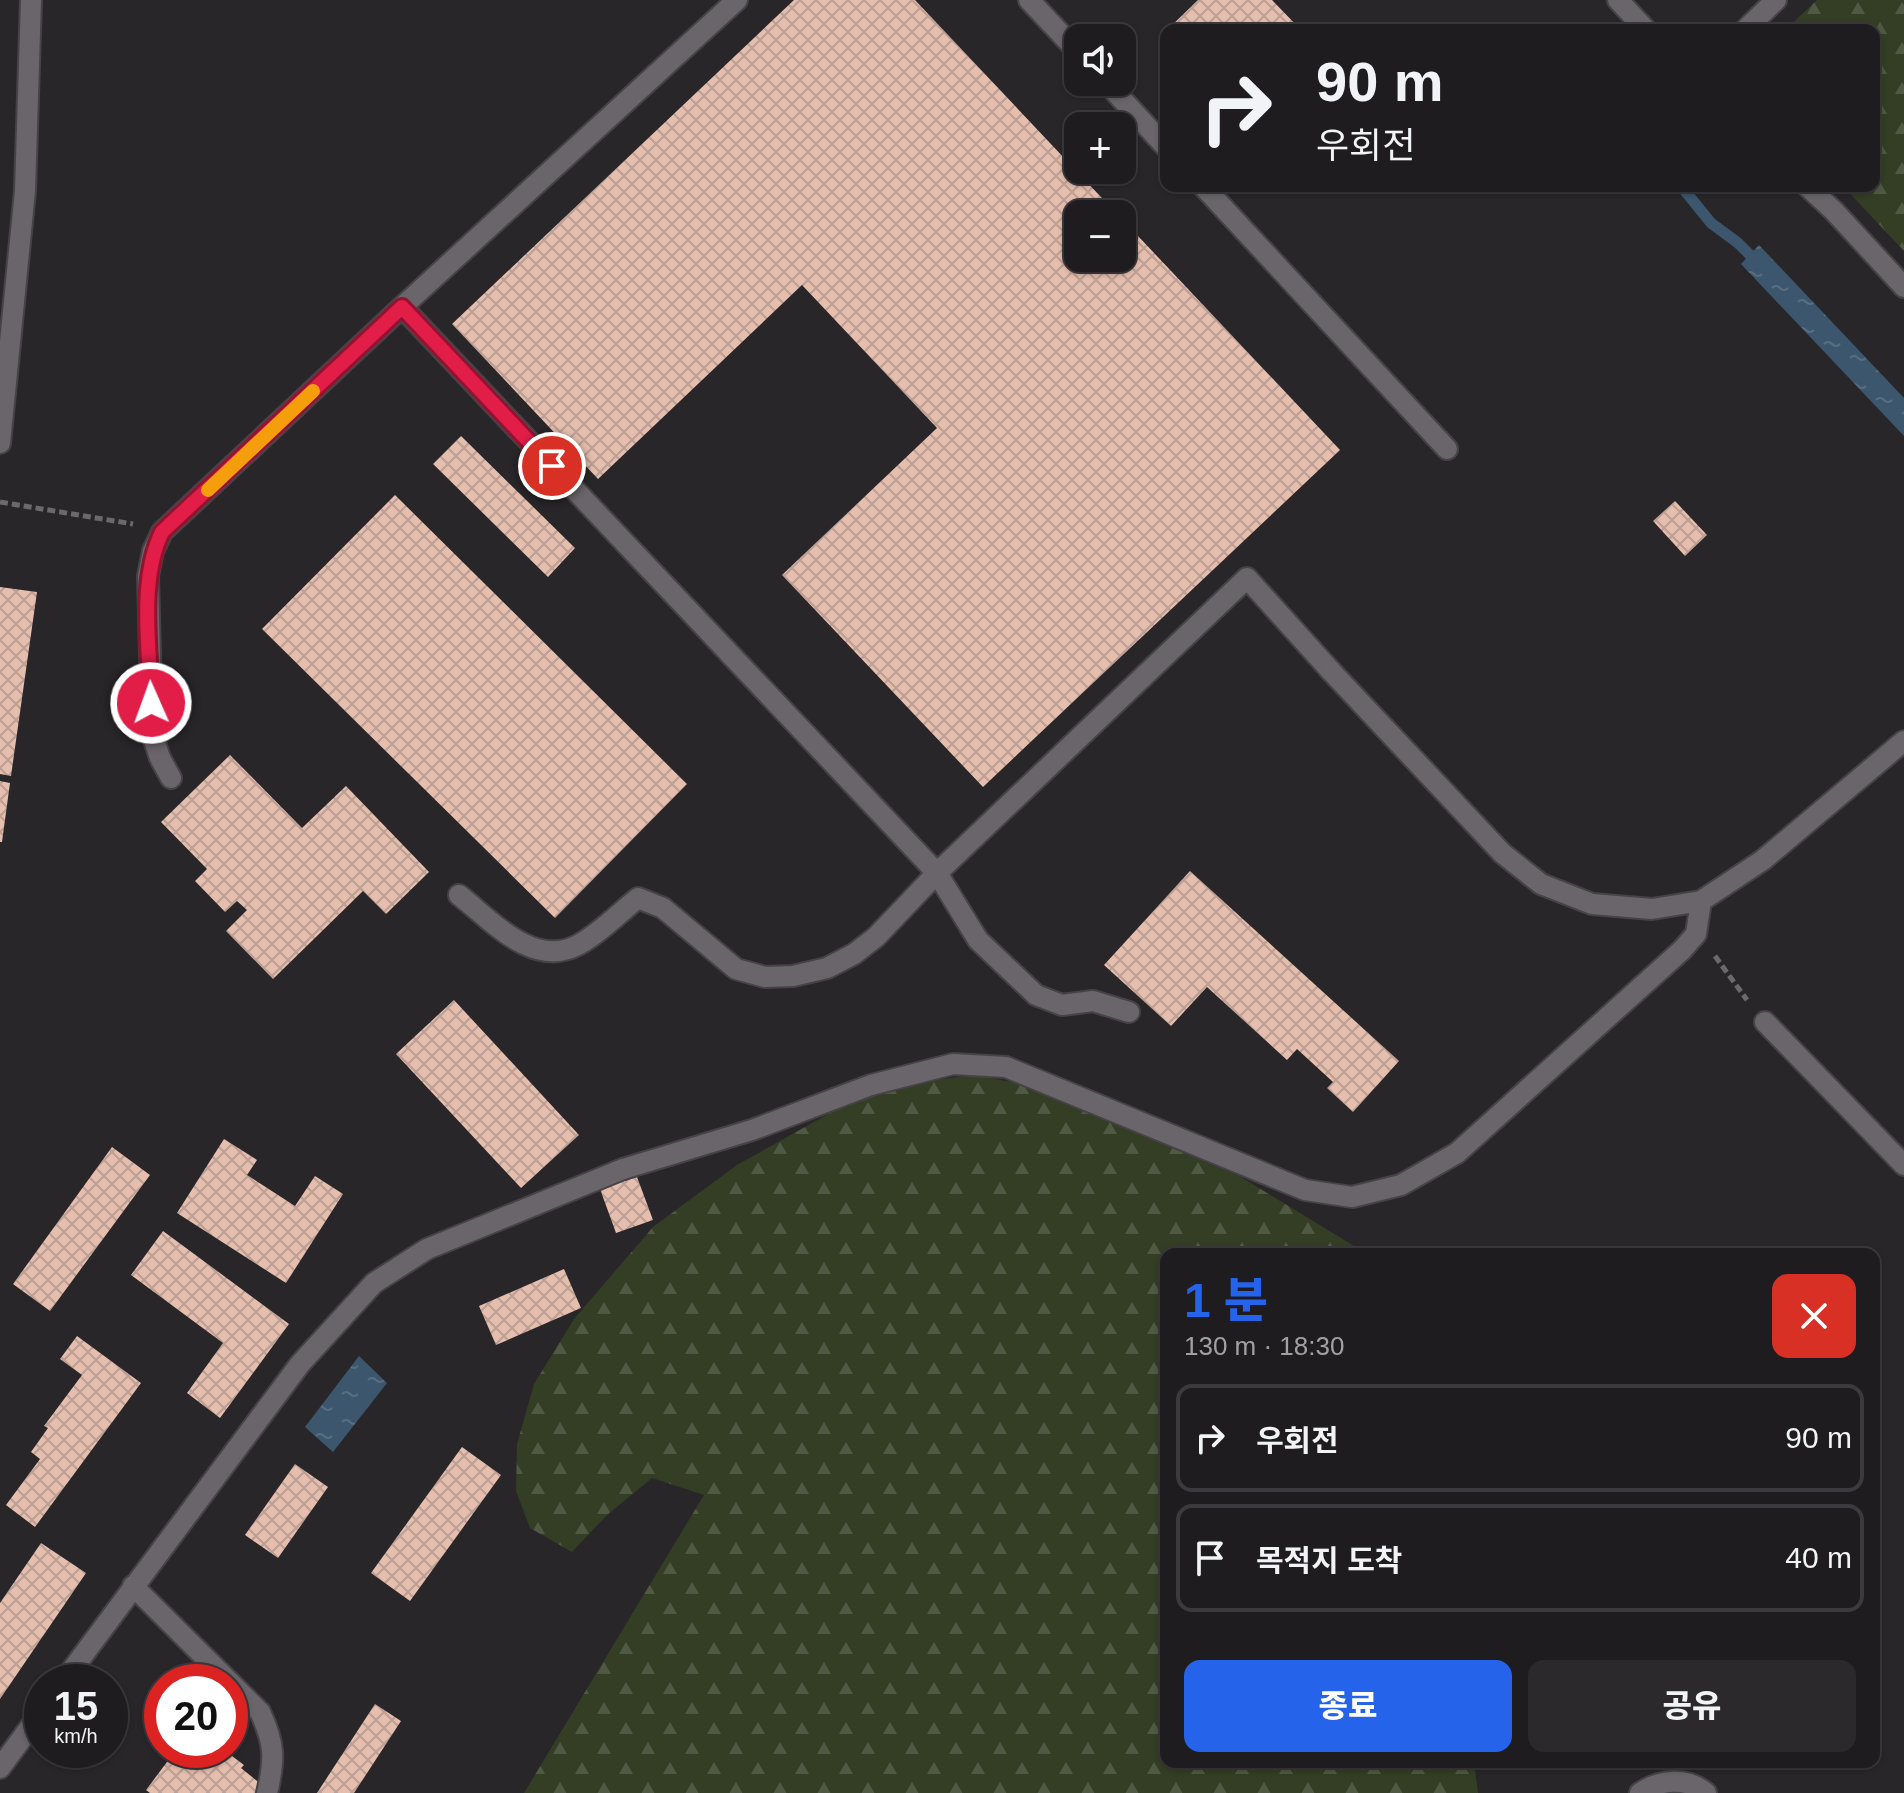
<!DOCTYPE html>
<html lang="ko">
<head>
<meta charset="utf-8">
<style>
	body { margin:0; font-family:Helvetica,"Noto Sans KR",sans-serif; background:#2c292d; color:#f1f3f6; height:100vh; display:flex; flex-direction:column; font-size:30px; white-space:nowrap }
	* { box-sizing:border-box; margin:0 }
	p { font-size:26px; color:#a1a1a5 }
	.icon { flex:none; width:44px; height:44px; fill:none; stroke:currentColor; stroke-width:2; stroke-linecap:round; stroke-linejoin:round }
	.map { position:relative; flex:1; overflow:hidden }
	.sheet { position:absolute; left:1160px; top:1248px; width:720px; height:520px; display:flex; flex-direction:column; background:#1f1c20; border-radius:16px; box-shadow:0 2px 6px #0004,0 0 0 2px #3c3a3e }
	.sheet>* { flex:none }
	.guide { position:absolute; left:1160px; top:24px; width:720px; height:168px; border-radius:16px; box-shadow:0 2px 6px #0004,0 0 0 2px #3c3a3e; background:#1f1c20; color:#f1f3f6; overflow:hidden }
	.controls { position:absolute; left:1064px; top:24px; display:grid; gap:16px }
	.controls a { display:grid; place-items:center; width:72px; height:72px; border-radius:16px; background:#1f1c20; box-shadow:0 2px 6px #0004,0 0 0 2px #3c3a3e; font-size:40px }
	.speed { position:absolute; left:24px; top:1664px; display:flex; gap:16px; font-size:40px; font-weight:700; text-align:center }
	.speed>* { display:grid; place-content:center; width:104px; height:104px; border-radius:50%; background:#1f1c20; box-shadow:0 2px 6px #0004,0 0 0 2px #3c3a3e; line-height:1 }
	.speed small { font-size:20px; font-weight:400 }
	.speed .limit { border:12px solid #d22; background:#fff; color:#111 }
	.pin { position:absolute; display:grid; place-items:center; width:68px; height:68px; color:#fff; margin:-34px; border:4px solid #fff; border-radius:50%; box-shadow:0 2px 8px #0007 }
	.me { position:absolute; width:88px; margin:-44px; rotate:358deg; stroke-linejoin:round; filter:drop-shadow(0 0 6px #0008) }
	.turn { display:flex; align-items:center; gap:28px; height:168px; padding:0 24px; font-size:36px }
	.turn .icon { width:104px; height:104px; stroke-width:2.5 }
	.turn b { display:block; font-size:56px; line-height:68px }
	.round { display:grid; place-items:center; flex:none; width:84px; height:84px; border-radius:16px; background:#2c292d }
	.head { display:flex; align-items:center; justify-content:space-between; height:136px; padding:0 24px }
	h1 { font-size:48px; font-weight:800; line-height:60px; color:#2563eb }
	.cta { display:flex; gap:16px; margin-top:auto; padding:16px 24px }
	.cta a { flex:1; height:92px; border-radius:16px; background:#2563eb; color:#fff; font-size:32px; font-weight:800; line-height:92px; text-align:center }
	.cta a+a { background:#2c292d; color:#f1f3f6 }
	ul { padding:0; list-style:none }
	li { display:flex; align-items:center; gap:24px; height:108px; margin:0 16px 12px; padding:0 8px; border:4px solid #3c3a3e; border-radius:16px }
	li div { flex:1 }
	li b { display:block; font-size:30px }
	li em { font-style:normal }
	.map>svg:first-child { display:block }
	.forest { fill:url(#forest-firs) }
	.water { fill:url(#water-ripples) }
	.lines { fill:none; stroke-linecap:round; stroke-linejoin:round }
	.stream { stroke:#3b566d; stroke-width:11 }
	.building { fill:url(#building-cross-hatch) }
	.service-casing { stroke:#464347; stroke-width:24 }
	.minor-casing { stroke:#464347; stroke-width:24 }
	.tertiary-casing { stroke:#464347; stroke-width:24 }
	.path { stroke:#6c696d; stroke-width:5; stroke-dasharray:8 4; stroke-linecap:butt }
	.service { stroke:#69656a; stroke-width:20 }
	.minor { stroke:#69656a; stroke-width:20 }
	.tertiary { stroke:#69656a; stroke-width:20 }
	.route-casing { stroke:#92132f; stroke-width:20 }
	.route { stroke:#e11d48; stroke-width:14 }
	.slow { stroke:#f59e0b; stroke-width:14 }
</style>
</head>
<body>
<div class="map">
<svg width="1904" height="1793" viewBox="0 0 1904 1793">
	<defs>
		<pattern id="forest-firs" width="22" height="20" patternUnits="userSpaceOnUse" patternTransform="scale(2)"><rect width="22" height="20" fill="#333e24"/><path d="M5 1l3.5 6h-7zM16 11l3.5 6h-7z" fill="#505943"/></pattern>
		<pattern id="water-ripples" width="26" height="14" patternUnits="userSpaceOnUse" patternTransform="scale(2)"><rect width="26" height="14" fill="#3b566d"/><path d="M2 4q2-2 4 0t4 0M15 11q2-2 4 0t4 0" fill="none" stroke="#576e81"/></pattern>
		<pattern id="building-cross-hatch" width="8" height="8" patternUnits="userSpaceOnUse" patternTransform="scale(2)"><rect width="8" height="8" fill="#e5beae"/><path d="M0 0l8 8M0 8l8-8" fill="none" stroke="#bc9e93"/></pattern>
	</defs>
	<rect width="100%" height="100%" fill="#29262a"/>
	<path class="forest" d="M1817,0H1904V251L1843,186H1874V30H1785Z
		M973,1075L1022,1084L1241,1177L1367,1254H1166V1762H1474L1478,1793H524L704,1495L652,1478L607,1515L572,1552L530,1528L516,1491L517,1444L534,1384L574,1319L653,1227L737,1165L875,1088Z"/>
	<path class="water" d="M1759,245L1904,398V436L1741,264Z
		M359,1356L387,1383L333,1452L305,1427Z"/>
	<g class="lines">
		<path class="stream" d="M1681,186L1711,223L1738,243L1759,264"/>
	</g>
	<path class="building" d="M794,0H915L1117,214H1078V258H1122V219L1340,450L983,787L782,575L937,428L802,285L598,479L452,324Z
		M1198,0H1272L1301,30H1167Z
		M461,436L575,548L548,577L433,464Z
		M395,495L687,784L555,918L262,629Z
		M1675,501L1707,535L1685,556L1653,521Z
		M0,587L37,592L11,776L0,774Z
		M230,755L302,828L346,786L429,872L386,914L363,891L273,979L226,931L247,910L237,901L225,912L195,881L207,869L161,822Z
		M0,781L10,783L2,842H0Z
		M1190,871L1399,1061L1353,1112L1327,1088L1333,1082L1297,1049L1287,1060L1207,987L1171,1026L1104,965Z
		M454,1000L579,1135L521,1188L396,1054Z
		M224,1139L257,1160L247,1175L295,1206L315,1176L343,1194L286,1283L177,1213Z
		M112,1147L150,1175L50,1311L13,1284Z
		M637,1177L653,1220L616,1233L600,1189Z
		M163,1231L289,1324L220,1418L187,1393L223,1343L131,1275Z
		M564,1269L581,1308L496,1345L479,1306Z
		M77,1336L141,1383L35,1527L6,1505L40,1459L31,1452L48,1428L44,1426L82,1375L60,1359Z
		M462,1447L501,1475L410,1601L371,1573Z
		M295,1464L328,1487L278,1558L245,1535Z
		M41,1543L86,1573L0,1699V1603Z
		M375,1704L401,1721L354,1793H317Z
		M176,1750H224L244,1765L241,1768L262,1785L255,1793H150L146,1790Z"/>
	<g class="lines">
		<g class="service-casing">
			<path id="service" d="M1029,0L1078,52
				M1745,30L1776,0
				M1106,82L1166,147
				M1203,186L1447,449
				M402,307L937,873L978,940L1036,995L1062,1005L1093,1001L1129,1012
				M0,443L25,191L31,0
				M171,778L160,758L152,734L148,576L153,551L162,532L402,307L737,0
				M459,895C491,920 533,969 578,945C599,934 619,913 638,898L663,908L736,969L765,977L793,976L827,968L854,954L876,937L937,873L1247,578L1330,670
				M1765,1022L1904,1165
				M63,1682L300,1364L374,1283L427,1249L623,1169
				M0,1768L42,1711
				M1640,1793C1661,1779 1687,1777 1706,1793"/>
		</g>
		<g class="minor-casing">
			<path id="minor" d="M1330,670L1502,853L1541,884L1592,904L1652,909L1701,901L1763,860L1904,741
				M623,1169L752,1130L871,1085L953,1064L1006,1067L1305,1190L1352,1197L1401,1185L1457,1153L1682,950L1696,934L1701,901
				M133,1586L260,1712C275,1744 275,1759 267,1793"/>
		</g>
		<g class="tertiary-casing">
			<path id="tertiary" d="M1618,0L1646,30
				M1807,186L1834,211L1904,287"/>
		</g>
		<path class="path" d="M0,502L133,524
			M1715,956L1747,1000"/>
		<use href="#service" class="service"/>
		<use href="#minor" class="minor"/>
		<use href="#tertiary" class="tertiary"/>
	</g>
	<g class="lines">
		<g class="route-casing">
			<path id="route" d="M151,703C150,649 138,581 162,532L402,307L552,466"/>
		</g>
		<use href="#route" class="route"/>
		<path class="slow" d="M208,490L313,391"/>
	</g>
</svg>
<div class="controls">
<a><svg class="icon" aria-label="sound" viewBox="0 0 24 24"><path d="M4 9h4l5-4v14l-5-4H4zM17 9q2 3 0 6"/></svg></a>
<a>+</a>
<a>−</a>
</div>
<div class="speed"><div>15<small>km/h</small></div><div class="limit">20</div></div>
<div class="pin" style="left:552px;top:466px;background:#d93025"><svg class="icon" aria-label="arrive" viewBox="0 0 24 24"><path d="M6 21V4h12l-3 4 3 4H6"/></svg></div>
<svg class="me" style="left:151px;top:703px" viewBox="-20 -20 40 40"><circle r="17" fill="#e11d48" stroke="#fff" stroke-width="3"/><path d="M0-11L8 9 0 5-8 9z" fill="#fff"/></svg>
<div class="guide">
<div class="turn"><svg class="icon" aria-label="right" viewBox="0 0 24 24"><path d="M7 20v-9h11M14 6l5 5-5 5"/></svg><div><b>90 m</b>우회전</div></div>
</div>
<section class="sheet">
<div class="head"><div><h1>1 분</h1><p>130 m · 18:30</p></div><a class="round" style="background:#d93025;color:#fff"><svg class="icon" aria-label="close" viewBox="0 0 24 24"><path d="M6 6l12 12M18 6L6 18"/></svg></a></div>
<ul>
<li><svg class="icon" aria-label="right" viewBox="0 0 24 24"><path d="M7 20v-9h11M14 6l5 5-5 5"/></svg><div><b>우회전</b></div><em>90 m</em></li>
<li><svg class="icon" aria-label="arrive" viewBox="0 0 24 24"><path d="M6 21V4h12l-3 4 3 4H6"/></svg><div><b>목적지 도착</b></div><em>40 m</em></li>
</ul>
<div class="cta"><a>종료</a><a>공유</a></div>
</section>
</div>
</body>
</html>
